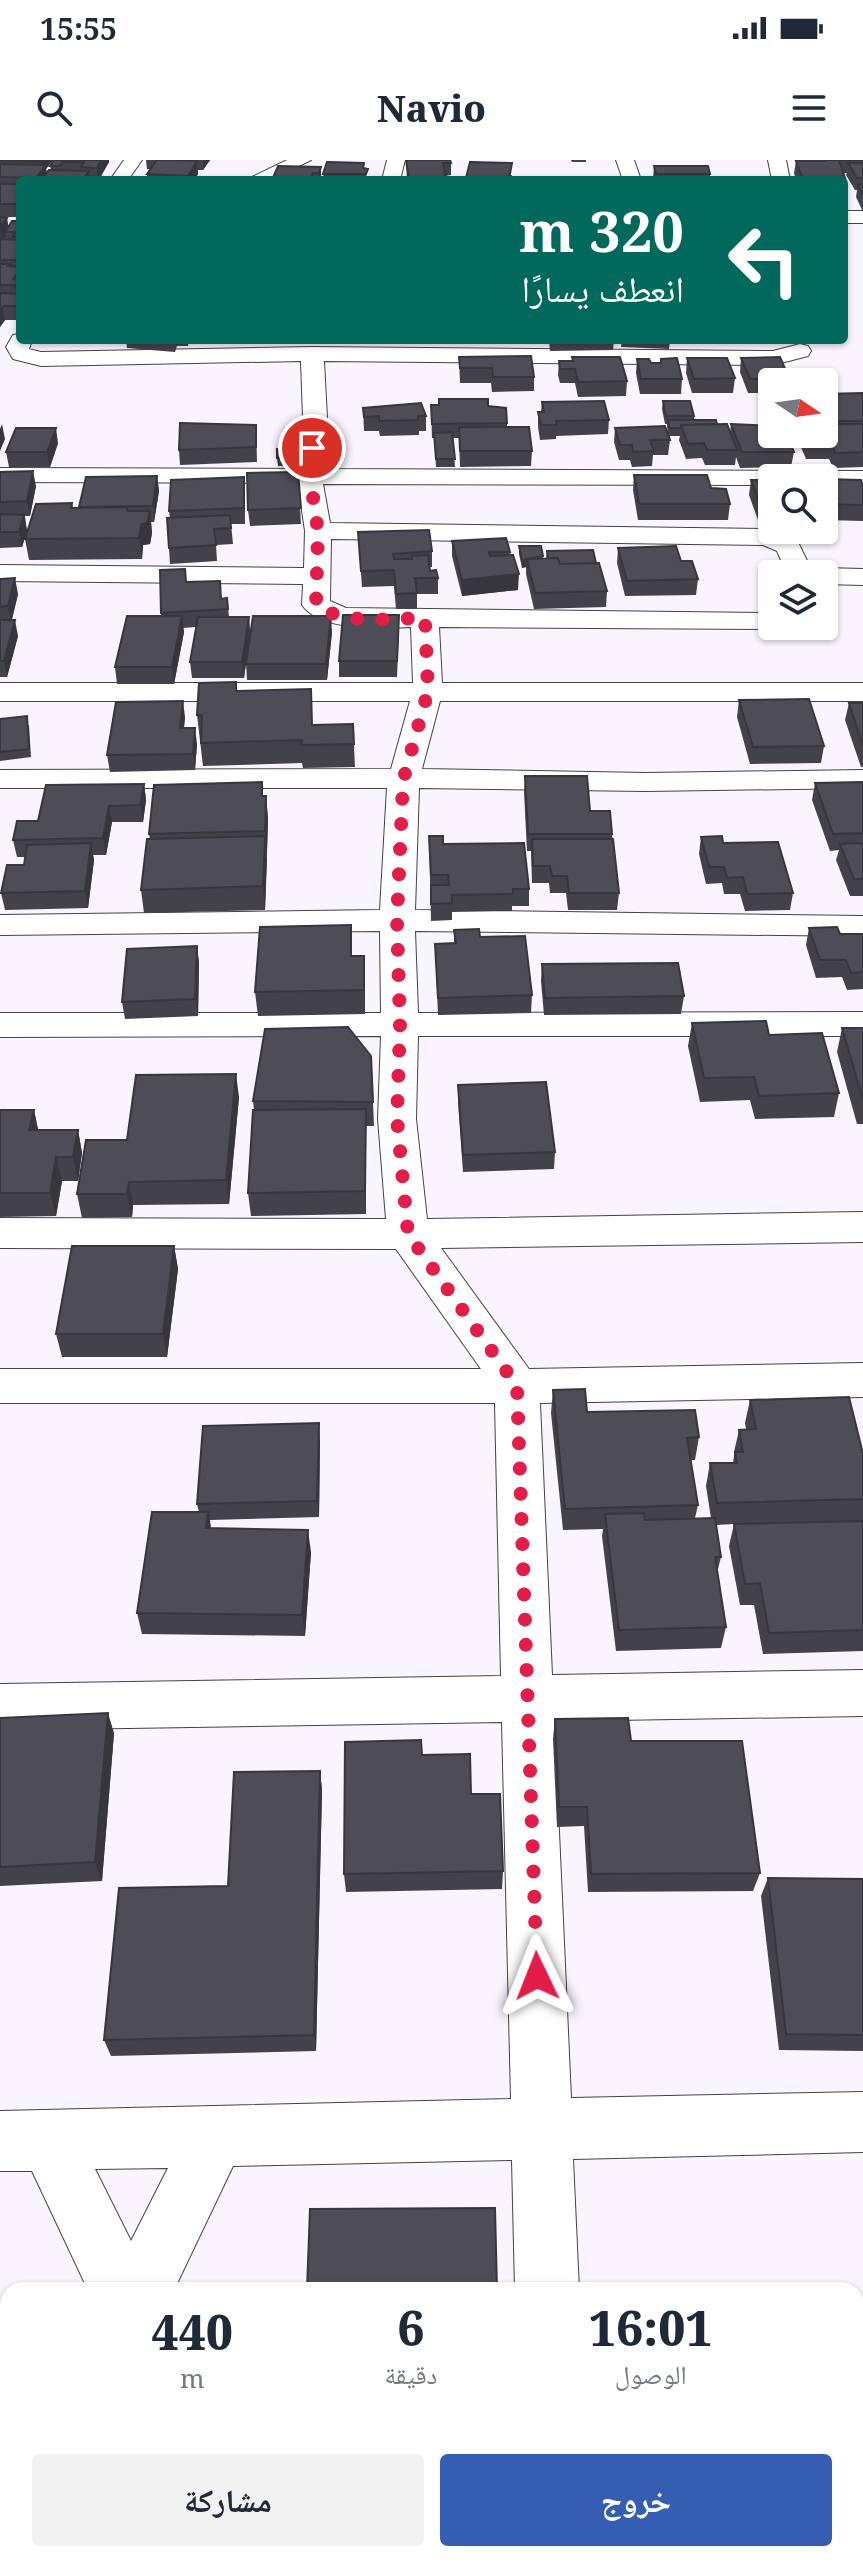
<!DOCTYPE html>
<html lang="ar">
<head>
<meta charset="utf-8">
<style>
	body { margin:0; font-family:"Noto Serif","Noto Naskh Arabic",serif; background:#f2f2f3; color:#1f2937; direction:rtl; height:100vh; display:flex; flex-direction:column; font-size:30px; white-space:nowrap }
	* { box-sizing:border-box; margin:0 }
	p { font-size:26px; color:#747a83 }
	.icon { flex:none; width:44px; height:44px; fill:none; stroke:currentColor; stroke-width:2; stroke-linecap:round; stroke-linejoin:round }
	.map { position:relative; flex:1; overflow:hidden; direction:ltr }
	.sheet { position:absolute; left:0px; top:2122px; width:864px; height:280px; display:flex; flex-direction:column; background:#fff; border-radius:24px 24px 0 0; box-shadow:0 2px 6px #0004; direction:rtl }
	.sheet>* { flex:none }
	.guide { position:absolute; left:16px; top:16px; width:832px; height:168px; border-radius:8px; box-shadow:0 2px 6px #0004; direction:rtl; background:#00695c; color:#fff; overflow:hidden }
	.needle { width:52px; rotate:103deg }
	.fabs { position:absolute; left:758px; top:208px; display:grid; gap:16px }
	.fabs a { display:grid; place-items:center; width:80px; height:80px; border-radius:8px; background:#fff; box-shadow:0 2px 6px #0004; font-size:40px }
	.pin { position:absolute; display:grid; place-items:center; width:68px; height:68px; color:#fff; margin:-34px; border:4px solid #fff; border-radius:50%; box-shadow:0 2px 8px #0007 }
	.me { position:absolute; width:88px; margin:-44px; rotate:358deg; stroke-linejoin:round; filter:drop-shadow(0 0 6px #0008) }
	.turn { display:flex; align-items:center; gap:28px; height:168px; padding:0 32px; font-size:36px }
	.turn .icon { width:104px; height:104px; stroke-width:2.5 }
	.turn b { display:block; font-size:56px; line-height:68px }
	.eta { display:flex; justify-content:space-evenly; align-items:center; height:136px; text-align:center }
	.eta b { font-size:48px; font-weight:800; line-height:56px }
	.cta { display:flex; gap:16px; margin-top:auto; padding:16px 32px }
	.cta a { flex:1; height:92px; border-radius:8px; background:#355eb3; color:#fff; font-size:32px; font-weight:800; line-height:92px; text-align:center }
	.cta a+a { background:#f2f2f3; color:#1f2937 }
	.status { display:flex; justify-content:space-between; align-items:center; height:56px; padding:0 40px; background:#fff; direction:ltr }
	.status svg { height:22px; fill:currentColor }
	header { display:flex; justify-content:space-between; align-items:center; height:104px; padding:0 32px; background:#fff; font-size:36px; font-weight:800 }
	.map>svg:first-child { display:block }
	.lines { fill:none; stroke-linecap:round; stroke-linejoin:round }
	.minor-casing { stroke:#434343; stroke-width:2 }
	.minor { fill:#fff; fill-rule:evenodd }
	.wall { fill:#43424b }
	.shaded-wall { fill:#37363d }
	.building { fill:#4e4d57; stroke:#37363d; stroke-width:2 }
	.route { stroke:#e11d48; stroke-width:14; stroke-dasharray:0 25.2 }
</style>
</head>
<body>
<div class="status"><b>15:55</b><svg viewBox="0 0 49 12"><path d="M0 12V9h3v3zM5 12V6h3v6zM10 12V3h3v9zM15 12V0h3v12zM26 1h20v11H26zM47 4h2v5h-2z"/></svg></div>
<header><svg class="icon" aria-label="menu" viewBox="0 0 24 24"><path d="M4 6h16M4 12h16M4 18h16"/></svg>Navio<svg class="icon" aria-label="search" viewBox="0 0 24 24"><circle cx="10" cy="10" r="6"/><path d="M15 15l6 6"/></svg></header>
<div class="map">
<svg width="863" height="2402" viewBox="0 0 863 2402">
	<rect width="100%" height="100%" fill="#f9f4fe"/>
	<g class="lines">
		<g class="minor-casing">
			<path id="minor" d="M124,0H142L128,20H110Z
				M287,0H311L271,20H246Z
				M387,0H405L400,20H382Z
				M616,0H634L641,20H623Z
				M768,0H786L790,20H772Z
				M844,51H863V63H844Z
				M0,55H20V67H0Z
				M20,174V180H32L29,189L41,192L312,187L773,191L800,184L808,186L811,191L808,196L773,205L324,201L327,258L323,309L863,311V325H824V318H772V325L323,324L330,363L767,369L797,380L813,413L824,408L863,409V425L824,424V414H787L777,391L763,385L331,379L330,441L346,448L772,453V466H783L772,469L439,467L442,523H863V541H440L422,609L646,613L863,610V628L646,631L419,628L415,750L863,756V776L415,771L418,853L863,852V876H418L416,959L427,1059L863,1052V1082L441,1088L529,1209L863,1203V1237L540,1243L552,1515L863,1510V1556L554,1561L571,1938L863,1932V1992L573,1999L579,2130H515L512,2000L233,2006L174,2130H88L32,2011H0V1951L511,1939L502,1562L0,1570V1524L501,1516L495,1243H0V1209H481L396,1089L0,1088V1058L386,1059L378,959L381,876L0,877V853H381L380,771L0,775V755L380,750L387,628H0V610L391,609L410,541H0V523H413L411,467C382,468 321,472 302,445L303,424L0,421V405L304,408L305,371L298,323L0,322V308L298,309L303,258L301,201L41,206L13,199L6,187L13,175ZM168,2008L131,2081L95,2009Z
				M75,2394H145V2402H75Z
				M529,2394H599L600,2402H530Z"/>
		</g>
		<use href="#minor" class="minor"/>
	</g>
	<path class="wall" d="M0,0H53L46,9L47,12L51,10L50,6L54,0H109V2L99,20H20V57H0Z
		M146,0H210L203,10H198V14L194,20H135L147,18V14L151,9H147Z
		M406,0L451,3V15L445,16L446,20H407Z
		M571,0H586V2H572Z
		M817,0H863V52L856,37L857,30H855L846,15L847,13H843L845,18L844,27V20H796L794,13L796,1Z
		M654,6L710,14V20H653Z
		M321,7V20H272Z
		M364,8L368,20H324L323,14Z
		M512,15L511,20H466V18Z
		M0,57L7,58L8,67L20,61V160H5L0,167Z
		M126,180H189L188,186H177L175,192L127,188Z
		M549,180H614L613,190L550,191Z
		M622,180H670L669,189L621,187Z
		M459,197L534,217V231L492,232L491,223H460Z
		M572,197L627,221L626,236L578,237L575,223H560L558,215L559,201H572Z
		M687,198L735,218L733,233H692L686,213Z
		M741,198L789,218V222H772V233H748L740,212Z
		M637,199L651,203H660L661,199L682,219L681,234H640L636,213Z
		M863,233V307L833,308L829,299H806L798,280L799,274H824V234Z
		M663,241L694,256V260L717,264L730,273L731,264L794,292L791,307L740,308L736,297L735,305H705L702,298L686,299L679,280L680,276H668L670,280L668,295H653L652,306L632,307L630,300H619L614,282L615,268L668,276L667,264H665L662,249Z
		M542,242L609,260L608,274L556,276V279L540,280L538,267V252H541Z
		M431,245L488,246L507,263V267L532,291L531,306L460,307L459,278H453L455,307H436L434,278H432Z
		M363,248L426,256V271H419V275L380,276L379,271H364Z
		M256,265L257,302L180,305L179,290Z
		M58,283L50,307H9L6,292Z
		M295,289V306H278L277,298Z
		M0,312L36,326L30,356H25L27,371L22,387L0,388Z
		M298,312L301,364L250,366L248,350Z
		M634,315L711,328L730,344L728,360H638L633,330Z
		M157,316L159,331L154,362H151L152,373L150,384L143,385L142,399L29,400L25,379L72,343L73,348H79Z
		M244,317L245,364H231L233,384L216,385L217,401L170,404L169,388L170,358L169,351Z
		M824,319L863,326V361L824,360Z
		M751,320H772V360H758L749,335Z
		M358,372L432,391V407H430V411L438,418V434H417V449H396L394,426L362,427Z
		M452,381L510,392L518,430L462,436L452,396Z
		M519,386L543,396V398H546L547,391L596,403L607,431L606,447L534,449L526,414V407L522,408L519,394Z
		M618,388L681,401L698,419L696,435L625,436L617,403Z
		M160,410L222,439L227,438L229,457H249L250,473L244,518H192L190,502L196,467L183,468L184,472L174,524H117L115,507L161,456Z
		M0,419L18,434L12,460L18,476L7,517H0Z
		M399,471L397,517H339V501Z
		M332,472L327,520H247L246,504Z
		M237,531L313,565L353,564L355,607L303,608L302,603L203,606L197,555Z
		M739,540L824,586L821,603L750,604L737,557Z
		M849,543H863V607H861L845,560Z
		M185,557L184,568L197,584L195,610L110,612L107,595Z
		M0,559L29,565L31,597L0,601Z
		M525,616L590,651L612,674L619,733L617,750H568L566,733H550L549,723H532L531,691H527L524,632Z
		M262,622L263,636H266L268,659L265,750L144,753L141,730L150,679L149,674Z
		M863,622V736H850L836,700L839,690L830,691L812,640L815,623Z
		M144,624L146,640L143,662H112L106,695H93L94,700L88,748L5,750L1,733L24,705L26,697H17L13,680L38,661Z
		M429,676L529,729V746H512V751L452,752V760L431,761Z
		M701,677L723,683L793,733L790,750L745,751L740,734H724L722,723L706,724L699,694Z
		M809,768L840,774H863V829L847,830L842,817L816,818L806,785Z
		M454,770L480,777L532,835L531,853L438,855L435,784L454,783Z
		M197,786L199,803L198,856L125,859L122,842Z
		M352,796L365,819V854L258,856L255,832Z
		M542,804L684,836L681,854L544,855L541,821Z
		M692,863L769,875L839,933L834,957L755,959L750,940L700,942L688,886Z
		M842,868H863V964H857L837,892Z
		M371,896L374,966H366V1054L251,1056L248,1033L254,950L253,941Z
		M458,925L555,992L554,1009L463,1012L458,942Z
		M239,937L229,1044L133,1045L132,1057L82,1058L77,1034L127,980Z
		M0,950H34L38,970H78L82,993L78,1021H62L56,1056L0,1057Z
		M174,1086L178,1109L167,1197H62L56,1174Z
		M553,1230L587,1252L699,1277L695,1300H691L698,1345L695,1358H711L706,1326L710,1303H733L734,1296V1292L739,1270L746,1269L745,1263L750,1240L863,1294V1491L763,1494L754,1445H740L729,1386L734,1364L716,1365L721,1397L717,1413L726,1467L721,1488L616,1491L602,1376L603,1369L563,1370L551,1253Z
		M320,1280L319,1357L210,1360L211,1369L311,1392L305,1476L142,1474L137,1453L199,1352L197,1344Z
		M0,1558L114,1573L102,1721L0,1726Z
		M555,1559L760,1713L753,1731L588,1732L584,1666L557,1667L553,1579Z
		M422,1595L471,1634L503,1711L502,1729L346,1732L344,1714Z
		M320,1611L322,1630L316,1891L111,1896L104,1880Z
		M768,1718L863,1719V1891L779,1890L761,1736Z"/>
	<path class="shaded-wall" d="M42,0H53L46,9L48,18L46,20H36V18L42,10L41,2Z
		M101,0H109V2L98,20L97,8Z
		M203,0H210L203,10Z
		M197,1L198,14L194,20H188V16Z
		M321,7V20H319V13Z
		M89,11L90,20H83Z
		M7,58L9,71L5,72L6,75L0,83V67Z
		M20,110V136L18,139L13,119Z
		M3,146L5,160L0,167V150Z
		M2,264L5,279L0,291V269Z
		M56,268L58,283L50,307L47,292Z
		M33,311L36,326L30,356L27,341Z
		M157,316L159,331L154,362L153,346Z
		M244,317L245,332V364L244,348Z
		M150,351L152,373L150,384L143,385L142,399L139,378L141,364Z
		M24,355L27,371L22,387L19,372Z
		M527,399L526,407L522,408V400Z
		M519,414L518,430L462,436V420Z
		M15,418L18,434L11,462L8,446Z
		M182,456L184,472L174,524L172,507Z
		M331,456L332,472L327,520L326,504Z
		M249,457L250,473L244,518L242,502Z
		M15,460L18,476L7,517L4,501Z
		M183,541L185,557L182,584L180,568Z
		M195,568L197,584L195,610L193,594Z
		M144,624L146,640L143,662L140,645Z
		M266,636L268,659L267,694L265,671Z
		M109,646L112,662L106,695L103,678Z
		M265,676L267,700L265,750L263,726Z
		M91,683L94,700L88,748L85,731Z
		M197,786L199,803L198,856L195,839Z
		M364,796L365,819V854L364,830Z
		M236,914L239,937L229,1044L226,1020Z
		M366,949V1054L365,1031Z
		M34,950L39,974L29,970Z
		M78,970L82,993L78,1021L73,997Z
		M56,997L62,1021L56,1056L50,1033Z
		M129,1022L133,1045L132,1057L127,1034Z
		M174,1086L178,1109L167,1197L163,1174Z
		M319,1263L320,1280L319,1357L317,1341Z
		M208,1352L212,1374L206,1368Z
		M308,1370L311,1392L305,1476L302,1455Z
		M108,1553L114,1573L102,1721L95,1702Z
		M320,1611L322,1630L316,1891L314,1875Z"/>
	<path class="building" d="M0,0H42L41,2Z
		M54,0H101L97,8L81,7L84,2H62L60,6H50Z
		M157,0H175L197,1L188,16L147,14Z
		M406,0H450L451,3H443L446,19H409Z
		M823,0H863H839L845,18L802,17L796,1H824Z
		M327,2L364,3L363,8L368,9L366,14H323Z
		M470,2L512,3L509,19L466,18Z
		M848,3H863V18H857Z
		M0,4L46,5L36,18L0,17Z
		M278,6L321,7L319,13H313L311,20H272Z
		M654,6H708L710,14H656Z
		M49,10L89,11L83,20H41Z
		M137,18L180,19L135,20Z
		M0,24H20V43L19,44H0Z
		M863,24V35L858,25Z
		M0,57L7,58L0,67Z
		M12,61H20V77H13L16,72H5Z
		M0,79L20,80V100H0Z
		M0,104H10L8,106L20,107V110L13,119L19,120L16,125H0Z
		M0,133L20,134V146H3L0,150Z
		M531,196L534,217H493L492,208H460L459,197Z
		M572,197H620L627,221L578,222L575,209H560L559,201H573Z
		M780,197L789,218L750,219L741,198Z
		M677,198L682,219H641L637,199H649L651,203H661V199Z
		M687,198H727L735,218L694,219Z
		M863,233V261H824V234Z
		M439,239H488V246L506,248L507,263L432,264L431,245H439Z
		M604,241L609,260L556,261L557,265H541L538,252H544L542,242Z
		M663,241H690L694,256H666Z
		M421,243L426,256H418V260L379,261V256L364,257L363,248Z
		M668,260H716L717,264L681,265V268H669Z
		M180,263L256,265V287L179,290Z
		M727,264L737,290H707L704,283L688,284L681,265Z
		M731,264L772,266V274H786L794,292H742Z
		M824,264H863V292L835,293L832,284H808L804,274H824Z
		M665,266L670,280H650L654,291L633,292L632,285H620L615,268Z
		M459,267H529L532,291H460Z
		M16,268H56L47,292H6Z
		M452,272L455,299H436L434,273Z
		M277,289H295L294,298H277Z
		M33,311L27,341L0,342V312Z
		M298,312L301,348L248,350L247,313Z
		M634,315H707L711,328L726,329L730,344H639Z
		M157,316L153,346L79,347L86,317Z
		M244,317V348L169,351L171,320Z
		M824,319L861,320L863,326V345L824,344Z
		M751,320H772V345H760Z
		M72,343L71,348L126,347L128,351H150L147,363L141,364L139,378L25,379L36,344Z
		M0,354L24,355L19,372H0Z
		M230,355L231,368L214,369L216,385L169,388L167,358Z
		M429,370L432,391L393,394L394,399H412L411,396L428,395L430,411L436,410L438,418H415L417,433L396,434L394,410L361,411L358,372Z
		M506,378L510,392H489L490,396L513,395L519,414L462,420L452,381Z
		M519,386H541L543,396L522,400Z
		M676,386L681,401H692L698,419L627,421L618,388Z
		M593,390L596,403L560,404L558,398H548L547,391Z
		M558,398L560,404L599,403L607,431L535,433L527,399Z
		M185,409L186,422L220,421L221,439L227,438L228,449L161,453L160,410Z
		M15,418L8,446L0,447V419Z
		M343,455H399L397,501H339Z
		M127,456H182L172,507H115Z
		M253,456H331L326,504H246Z
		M198,457H249L242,502H190Z
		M0,460H15L4,501H0Z
		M236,522V531L311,529L312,565L353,564L354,584L301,585L302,580L201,583L202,555H197L199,523Z
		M809,539L824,586L753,587L739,540Z
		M183,541L180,568H195L193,594L107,595L116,542Z
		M849,543H863V586Z
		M27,556L29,589L0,592V559Z
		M525,616H587L590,651H610L612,674H528Z
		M262,622V636H266L265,671L149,674L154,625Z
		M863,622V673L833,674L815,623Z
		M144,624L140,645L109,646L103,678L13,680L17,661H38L46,625Z
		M265,676L263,726L141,730L147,679Z
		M429,676H443V684L524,683L529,729H513V734L452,735V743L431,744V725H449L448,715H431Z
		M722,676L723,683L778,682L793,733L747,734L743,717L727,718L724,707H709L701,677Z
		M532,679H613L619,733H569L567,716H552L550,706H533Z
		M91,683L85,731L1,733L7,705H24L27,685Z
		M863,683V719H854L840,684Z
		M351,765V796H364V830L255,832L260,767Z
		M837,767L840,774H863V812L851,813L846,800H820L809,768Z
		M479,769L480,777L525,776L532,835L438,838L435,784L456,783L454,770Z
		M197,786L195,839L122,842L127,789Z
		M678,803L684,836L545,838L542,804Z
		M766,861L769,875L822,873L839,933L759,936L754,917L704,918L692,863Z
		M348,867L371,896L373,942L253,941L265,869Z
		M842,868H863V940Z
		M236,914L226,1020L129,1022L127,1034H77L86,980H127L136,915Z
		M546,922L555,992L463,995L458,925Z
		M366,949L365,1031L248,1033L253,950Z
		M0,950H34L29,970H78L73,997H56L50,1033H0Z
		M72,1086H174L163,1174H56Z
		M585,1229L587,1252L695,1250L699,1277L687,1278L698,1345L565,1349L553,1230Z
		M849,1237L863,1294V1339L717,1343L710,1303H737L735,1292H743L739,1270L756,1269L750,1240Z
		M319,1263L317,1341L197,1344L203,1266Z
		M152,1352H208L206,1368L308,1370L302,1455L137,1453Z
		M644,1353L645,1360L715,1358L721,1397H715L726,1467L619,1470L605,1354Z
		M863,1361V1470L769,1473L760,1423L745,1424L734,1364Z
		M108,1553L95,1702L0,1707V1558Z
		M628,1558L631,1581H742L760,1713L591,1714L587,1647H559L555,1559Z
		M421,1580L422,1595L470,1594L471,1634H500L503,1711L344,1714L345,1582Z
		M320,1611L314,1875L104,1880L119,1728L228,1726L234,1612Z
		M768,1718L863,1719V1875L786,1874Z
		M495,2048L497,2130H307L310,2049Z
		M253,2394H506V2402H253Z"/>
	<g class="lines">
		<path class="route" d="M312,288L310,317L318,371L316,445C346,466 391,458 425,458L428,531L403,621L397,760L400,865L397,959L408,1074L517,1226L537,1816"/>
	</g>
</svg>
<div class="fabs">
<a><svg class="needle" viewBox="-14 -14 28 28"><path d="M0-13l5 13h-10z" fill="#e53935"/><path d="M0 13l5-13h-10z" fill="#747a83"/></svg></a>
<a><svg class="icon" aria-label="search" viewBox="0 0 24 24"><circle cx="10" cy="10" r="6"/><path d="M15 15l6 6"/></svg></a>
<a><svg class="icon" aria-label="layers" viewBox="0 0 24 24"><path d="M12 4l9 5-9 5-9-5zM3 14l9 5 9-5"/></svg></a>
</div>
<div class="pin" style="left:312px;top:288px;background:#d93025"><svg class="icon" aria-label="arrive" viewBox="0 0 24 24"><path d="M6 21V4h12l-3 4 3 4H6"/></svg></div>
<svg class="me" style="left:537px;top:1816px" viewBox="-20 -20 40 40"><path d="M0-17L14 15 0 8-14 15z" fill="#e11d48" stroke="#fff" stroke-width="4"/></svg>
<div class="guide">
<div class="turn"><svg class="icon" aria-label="left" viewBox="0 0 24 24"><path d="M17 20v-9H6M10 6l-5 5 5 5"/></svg><div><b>320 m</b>انعطف يسارًا</div></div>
</div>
<section class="sheet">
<div class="eta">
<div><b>16:01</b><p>الوصول</p></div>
<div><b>6</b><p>دقيقة</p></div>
<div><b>440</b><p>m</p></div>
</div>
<div class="cta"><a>خروج</a><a>مشاركة</a></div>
</section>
</div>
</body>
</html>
